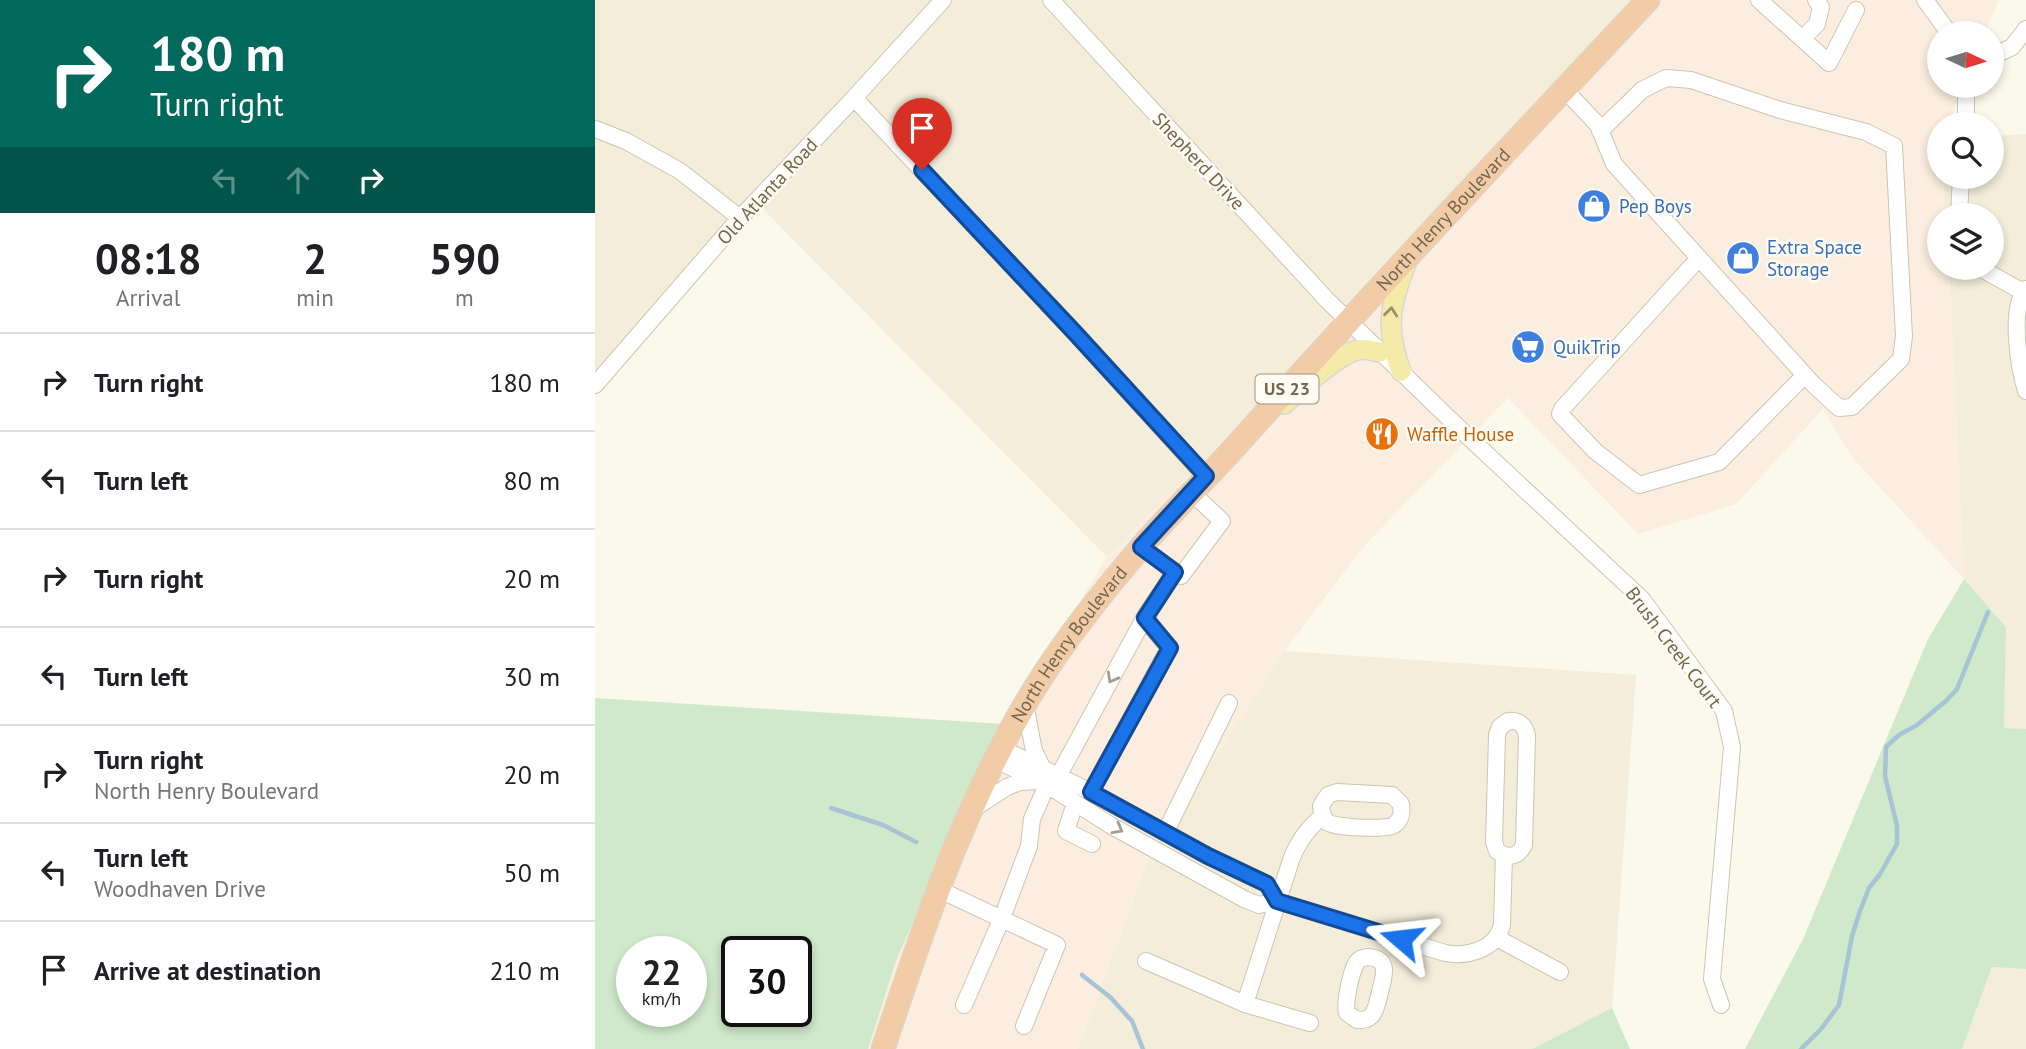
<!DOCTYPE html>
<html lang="en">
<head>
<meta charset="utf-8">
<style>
	body { margin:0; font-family:"PT Sans",sans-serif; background:#f6f6f6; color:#202124; height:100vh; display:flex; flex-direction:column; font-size:26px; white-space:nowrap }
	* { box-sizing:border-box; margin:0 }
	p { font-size:23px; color:#757577 }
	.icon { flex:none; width:38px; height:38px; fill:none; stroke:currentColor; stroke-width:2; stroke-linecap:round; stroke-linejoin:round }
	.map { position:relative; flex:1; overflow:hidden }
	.details { display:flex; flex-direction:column; background:#fff; width:595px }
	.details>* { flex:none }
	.guide { background:#00695c; color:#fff; overflow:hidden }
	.needle { width:46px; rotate:94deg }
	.fabs { position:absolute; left:1332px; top:21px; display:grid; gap:14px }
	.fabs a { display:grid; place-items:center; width:77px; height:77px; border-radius:50%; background:#fff; box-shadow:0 4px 10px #0003; font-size:35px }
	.speed { position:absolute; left:21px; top:936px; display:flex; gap:14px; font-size:35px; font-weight:700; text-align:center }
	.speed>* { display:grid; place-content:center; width:91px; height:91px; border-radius:50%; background:#fff; box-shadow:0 4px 10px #0003; line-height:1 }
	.speed small { font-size:18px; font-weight:400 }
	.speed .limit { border:4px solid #111; border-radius:10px; background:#fff; color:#111 }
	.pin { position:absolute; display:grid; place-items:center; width:60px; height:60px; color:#fff; margin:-72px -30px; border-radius:50% 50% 50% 0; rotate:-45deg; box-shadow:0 0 7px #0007 }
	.pin .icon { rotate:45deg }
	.me { position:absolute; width:77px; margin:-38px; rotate:287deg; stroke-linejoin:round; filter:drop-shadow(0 0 5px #0008) }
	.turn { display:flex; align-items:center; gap:24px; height:147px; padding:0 35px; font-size:32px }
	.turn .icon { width:91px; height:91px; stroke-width:2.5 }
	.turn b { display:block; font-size:49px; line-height:60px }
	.lanes { display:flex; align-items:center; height:66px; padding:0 35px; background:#0003; justify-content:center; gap:35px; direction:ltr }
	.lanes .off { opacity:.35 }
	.eta { display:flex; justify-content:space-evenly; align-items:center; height:119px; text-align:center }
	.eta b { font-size:42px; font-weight:600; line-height:49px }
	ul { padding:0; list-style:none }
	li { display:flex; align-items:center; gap:21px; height:98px; padding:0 35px; border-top:2px solid #e0e0e0 }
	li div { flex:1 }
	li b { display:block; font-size:26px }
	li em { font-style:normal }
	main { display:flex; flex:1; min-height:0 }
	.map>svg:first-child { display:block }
	.residential { fill:#f3edda }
	.commercial { fill:#fbeee0 }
	.green { fill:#cfe9ca; fill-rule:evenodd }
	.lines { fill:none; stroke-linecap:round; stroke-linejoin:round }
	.stream { stroke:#a7c3d5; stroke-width:4.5 }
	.minor-casing { stroke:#cdc5b1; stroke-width:18 }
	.major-casing { stroke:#dbd7d1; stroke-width:22 }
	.highway-casing { stroke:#dbd7d1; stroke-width:25 }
	.minor { stroke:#fff; stroke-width:16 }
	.major { stroke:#f5eba9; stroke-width:19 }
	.highway { stroke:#f1cca7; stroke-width:23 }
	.oneway { stroke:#9b8e6a }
	.oneway2 { stroke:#a59c8d }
	.route-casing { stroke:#114b97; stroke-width:18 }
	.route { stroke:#1a73e8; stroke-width:12 }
	.labels { text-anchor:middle; stroke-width:5; stroke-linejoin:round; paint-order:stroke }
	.shield { fill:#fefcf2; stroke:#9e9380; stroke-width:2 }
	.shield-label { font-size:18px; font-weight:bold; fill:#75664f }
	.street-label { font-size:19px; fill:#75664f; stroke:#fefcf2 }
	.shop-label { font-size:19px; fill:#366cbe; stroke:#fefcf2; text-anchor:start }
	.food-label { font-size:19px; fill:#c56008; stroke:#fefcf2; text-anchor:start }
</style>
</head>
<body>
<main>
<section class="details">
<div class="guide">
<div class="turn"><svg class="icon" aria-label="right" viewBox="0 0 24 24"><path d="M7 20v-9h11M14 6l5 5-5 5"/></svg><div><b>180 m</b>Turn right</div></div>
<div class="lanes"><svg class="icon off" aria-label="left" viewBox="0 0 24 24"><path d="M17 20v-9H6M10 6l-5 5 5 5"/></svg><svg class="icon off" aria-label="ahead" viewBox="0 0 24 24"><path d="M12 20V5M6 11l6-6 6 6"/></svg><svg class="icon" aria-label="right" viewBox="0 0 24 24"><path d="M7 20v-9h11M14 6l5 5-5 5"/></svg></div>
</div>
<div class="eta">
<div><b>08:18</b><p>Arrival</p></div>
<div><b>2</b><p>min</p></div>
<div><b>590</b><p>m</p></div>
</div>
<ul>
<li><svg class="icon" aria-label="right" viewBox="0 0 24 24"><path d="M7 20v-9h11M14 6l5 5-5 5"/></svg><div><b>Turn right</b></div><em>180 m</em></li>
<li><svg class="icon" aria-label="left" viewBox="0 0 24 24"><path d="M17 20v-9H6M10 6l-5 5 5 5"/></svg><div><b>Turn left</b></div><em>80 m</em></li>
<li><svg class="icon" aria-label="right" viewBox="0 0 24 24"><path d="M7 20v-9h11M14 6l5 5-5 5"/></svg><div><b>Turn right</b></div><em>20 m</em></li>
<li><svg class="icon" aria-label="left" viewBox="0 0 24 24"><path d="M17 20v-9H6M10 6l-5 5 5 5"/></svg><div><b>Turn left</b></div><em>30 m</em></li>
<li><svg class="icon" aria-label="right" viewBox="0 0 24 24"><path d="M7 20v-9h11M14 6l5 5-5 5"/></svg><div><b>Turn right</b><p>North Henry Boulevard</p></div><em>20 m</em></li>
<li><svg class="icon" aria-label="left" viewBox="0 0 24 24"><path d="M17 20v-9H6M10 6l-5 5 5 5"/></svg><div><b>Turn left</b><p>Woodhaven Drive</p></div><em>50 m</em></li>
<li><svg class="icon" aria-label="arrive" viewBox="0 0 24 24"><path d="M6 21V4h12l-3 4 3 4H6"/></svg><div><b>Arrive at destination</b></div><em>210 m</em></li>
</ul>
</section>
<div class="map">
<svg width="1431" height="1049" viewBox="0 0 1431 1049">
	<rect width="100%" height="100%" fill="#fbf9eb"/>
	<path class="residential" d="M0,0H1044L941,109L765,287L644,424L512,557L162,203L0,386Z
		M1431,134V729L1409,728L1411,627L1369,579L1354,268H1396V215H1351L1349,177H1396L1397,136Z
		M689,651L1041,675L1017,1008L937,1049H483L553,860Z
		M1397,967L1431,969V1049H1367Z"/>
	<path class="commercial" d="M1044,0H1404L1390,33H1344V86H1369L1353,124H1344V177H1349L1351,215H1344V268H1354L1369,579L1256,456L1228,409L1141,504L1043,534L913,398L770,545L689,651L553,860L483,1049H273L301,961L394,749L512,557L644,424L765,287L941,109Z"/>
	<path class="green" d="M1369,579L1411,627L1409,728L1431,729V969L1397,967L1367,1049H1150L1208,939L1333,639Z
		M0,698L409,724L394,749L301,961L273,1049H0ZM37,952H96V1012H37ZM142,952H201V1012H142Z
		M1017,1008L1035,1049H937Z"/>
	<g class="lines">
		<path class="stream" d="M236,808L288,825L321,842
			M487,975L515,997L537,1021L548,1049
			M1206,1049L1226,1029L1244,1005L1257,936L1265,911L1274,888L1285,874L1302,844V826L1290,776L1291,747L1304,735L1322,725L1352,700L1362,689L1393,612"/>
		<g class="minor-casing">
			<path id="minor" d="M456,0L732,300L866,430L1047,599L1129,711L1137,747L1117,979L1126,1005
				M1164,0L1234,63L1261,10
				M1330,0L1354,33
				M1207,39L1222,24L1226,7L1221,0
				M1396,57L1417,47L1431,29
				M969,89L1003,125L1019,164L1218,384L1244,408L1257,407L1306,359L1309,336L1299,146L1271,132L1185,110L1096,80L1071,78L1047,90L1005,131
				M259,98L481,334L610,476
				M1371,124V86
				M0,129L31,141L85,171L145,218
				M1364,215L1366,177
				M1104,258L967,409L965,414L1000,451L1044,485L1124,462L1210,375
				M1385,268L1428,292
				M1431,289C1414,308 1424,368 1431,391
				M0,385L145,218L259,98L348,0
				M546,547L586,576L627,521L596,492
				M430,704L439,751L448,769
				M913,721C924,720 930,725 932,736L929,845C923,857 913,859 902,851L899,842L902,735L905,727Z
				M406,748L498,793L613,856L672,884L682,901
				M400,759L457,788L515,825L649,899L664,905L682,901L850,953C872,957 901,950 907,925L909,855
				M458,786L552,613L580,572
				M496,792L574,648L549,618
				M742,792L797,795L806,804C807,812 807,820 799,825C792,830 740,828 732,822C727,817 727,812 726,806L733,795Z
				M480,803L471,831L497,844
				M378,809L412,787L425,782L443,781
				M570,833L634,703
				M343,889L462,945L429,1026
				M902,938L965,972
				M772,957C796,958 789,976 785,992C783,999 782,1009 777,1015C773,1020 768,1020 762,1020L752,1013C749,1004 756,971 762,962C765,958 767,958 772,957Z
				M551,961L650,1004L715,1023
				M650,1004L696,860C703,842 712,828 728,816
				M369,1005L407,918L434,846L437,819L452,785"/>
		</g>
		<g class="major-casing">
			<path id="major" d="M806,371C790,329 795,304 811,264
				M689,404C708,388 739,357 762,350C769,348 778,351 785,352"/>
		</g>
		<g class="highway-casing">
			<g id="highway">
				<path id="s1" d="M288,1049C326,934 364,819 425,713C456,658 496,606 537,558C572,515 613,478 649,437C781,289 917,145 1053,0"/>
			</g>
		</g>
		<use href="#minor" class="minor"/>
		<use href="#major" class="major"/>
		<use href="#highway" class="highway"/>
	</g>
	<defs><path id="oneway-chevron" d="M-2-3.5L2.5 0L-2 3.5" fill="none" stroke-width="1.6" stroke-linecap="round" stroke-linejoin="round" transform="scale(1.75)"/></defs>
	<use class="oneway" href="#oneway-chevron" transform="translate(796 312) rotate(-84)"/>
	<g class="oneway2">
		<use href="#oneway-chevron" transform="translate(517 678) rotate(119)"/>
		<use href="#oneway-chevron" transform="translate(523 829) rotate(29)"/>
	</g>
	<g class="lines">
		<g class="route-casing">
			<path id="route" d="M327,170L481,334L611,476L546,547L580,572L550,618L575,648L496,792L613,856L672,884L682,901L806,939"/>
		</g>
		<use href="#route" class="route"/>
	</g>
	<defs>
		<g id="shop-disc" transform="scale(1.75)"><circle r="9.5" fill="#3f7fe0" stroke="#fefcf2"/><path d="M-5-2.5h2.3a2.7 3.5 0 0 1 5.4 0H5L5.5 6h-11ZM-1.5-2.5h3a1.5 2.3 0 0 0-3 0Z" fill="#fff"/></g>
		<g id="supermarket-disc" transform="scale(1.75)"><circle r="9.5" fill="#3f7fe0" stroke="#fefcf2"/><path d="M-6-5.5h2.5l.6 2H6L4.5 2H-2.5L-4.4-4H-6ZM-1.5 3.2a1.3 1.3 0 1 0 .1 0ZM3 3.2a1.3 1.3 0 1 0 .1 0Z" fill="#fff"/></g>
		<g id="restaurant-disc" transform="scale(1.75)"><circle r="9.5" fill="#e8710a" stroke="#fefcf2"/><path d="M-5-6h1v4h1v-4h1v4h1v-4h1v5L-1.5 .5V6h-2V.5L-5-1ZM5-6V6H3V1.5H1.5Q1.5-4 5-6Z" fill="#fff"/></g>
	</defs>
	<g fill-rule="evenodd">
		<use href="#shop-disc" x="999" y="206"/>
		<use href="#shop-disc" x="1148" y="258"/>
		<use href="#supermarket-disc" x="933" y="347"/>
		<use href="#restaurant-disc" x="787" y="434"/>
	</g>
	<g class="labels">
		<rect class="shield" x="660.5" y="374.5" width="63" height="29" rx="5"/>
		<g class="shield-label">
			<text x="692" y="395">US 23</text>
		</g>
		<g class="street-label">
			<text transform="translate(604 161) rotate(47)" y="7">Shepherd Drive</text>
			<text transform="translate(172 191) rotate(-47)" y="7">Old Atlanta Road</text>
			<text dy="7" stroke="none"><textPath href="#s1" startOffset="1015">North Henry Boulevard</textPath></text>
			<text dy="7" stroke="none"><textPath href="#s1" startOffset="448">North Henry Boulevard</textPath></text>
			<text transform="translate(1079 647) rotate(53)" y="7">Brush Creek Court</text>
		</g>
		<g class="shop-label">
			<text x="1024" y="213">Pep Boys</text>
			<text x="1172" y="254">Extra Space<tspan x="1172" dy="22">Storage</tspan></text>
			<text x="958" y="354">QuikTrip</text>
		</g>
		<g class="food-label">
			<text x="812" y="441">Waffle House</text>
		</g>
	</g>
</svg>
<div class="fabs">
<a><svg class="needle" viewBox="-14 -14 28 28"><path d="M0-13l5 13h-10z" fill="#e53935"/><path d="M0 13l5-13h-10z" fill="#757577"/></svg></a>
<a><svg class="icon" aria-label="search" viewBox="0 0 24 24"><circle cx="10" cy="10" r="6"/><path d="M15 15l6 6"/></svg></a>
<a><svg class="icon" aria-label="layers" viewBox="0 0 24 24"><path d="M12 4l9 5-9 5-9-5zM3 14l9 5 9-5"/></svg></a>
</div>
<div class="speed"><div>22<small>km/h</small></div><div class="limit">30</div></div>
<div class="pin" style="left:327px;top:170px;background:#d93025"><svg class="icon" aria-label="arrive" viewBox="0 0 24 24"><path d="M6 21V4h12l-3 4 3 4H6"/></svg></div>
<svg class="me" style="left:806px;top:939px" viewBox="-20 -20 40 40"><path d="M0-17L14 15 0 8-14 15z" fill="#1a73e8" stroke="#fff" stroke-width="4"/></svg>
</div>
</main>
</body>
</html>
